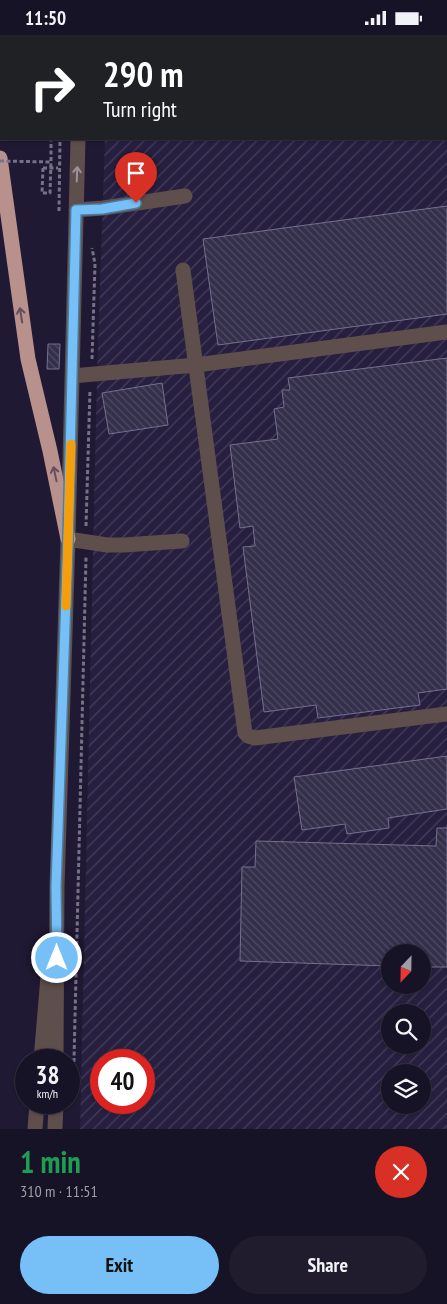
<!DOCTYPE html>
<html lang="en">
<head>
<meta charset="utf-8">
<style>
	body { margin:0; font-family:"PT Sans Narrow",sans-serif; background:#201c2e; color:#f1f3f6; height:100vh; display:flex; flex-direction:column; font-size:19px; white-space:nowrap }
	* { box-sizing:border-box; margin:0 }
	p { font-size:16px; color:#9e9ea7 }
	.icon { flex:none; width:28px; height:28px; fill:none; stroke:currentColor; stroke-width:2; stroke-linecap:round; stroke-linejoin:round }
	.map { position:relative; height:1094px; overflow:hidden }
	.details { display:flex; flex-direction:column; background:#171326; flex:1 }
	.details>* { flex:none }
	.hud { position:absolute; left:0px; top:0px; width:448px; height:105px; box-shadow:0 1px 4px #0004,0 0 0 1px #363243; background:#202124; color:#fff; overflow:hidden }
	.needle { width:32px; rotate:202deg }
	.tools { position:absolute; left:381px; top:909px; display:grid; gap:10px }
	.tools a { display:grid; place-items:center; width:50px; height:50px; border-radius:50%; background:#171326; box-shadow:0 1px 4px #0004,0 0 0 1px #363243; font-size:25px }
	.speed { position:absolute; left:15px; top:1014px; display:flex; gap:10px; font-size:25px; font-weight:700; text-align:center }
	.speed>* { display:grid; place-content:center; width:65px; height:65px; border-radius:50%; background:#171326; box-shadow:0 1px 4px #0004,0 0 0 1px #363243; line-height:1 }
	.speed small { font-size:12px; font-weight:400 }
	.speed .limit { border:8px solid #d22; background:#fff; color:#111 }
	.pin { position:absolute; display:grid; place-items:center; width:42px; height:42px; color:#fff; margin:-51px -21px; border-radius:50% 50% 50% 0; rotate:-45deg; box-shadow:0 0 5px #0007 }
	.pin .icon { rotate:45deg }
	.me { position:absolute; width:55px; margin:-28px; rotate:0deg; stroke-linejoin:round; filter:drop-shadow(0 0 4px #0008) }
	.turn { display:flex; align-items:center; gap:18px; height:105px; padding:0 20px; font-size:22px }
	.turn .icon { width:65px; height:65px; stroke-width:2.5 }
	.turn b { display:block; font-size:35px; line-height:42px }
	.round { display:grid; place-items:center; flex:none; width:52px; height:52px; border-radius:26px; background:#201c2e }
	.head { display:flex; align-items:center; justify-content:space-between; height:85px; padding:0 20px }
	h1 { font-size:30px; font-weight:800; line-height:38px; color:#1e9e55 }
	.action { display:flex; gap:10px; margin-top:auto; padding:10px 20px }
	.action a { flex:1; height:58px; border-radius:30px; background:#77c0f7; color:#111; font-size:20px; font-weight:800; line-height:58px; text-align:center }
	.action a+a { background:#201c2e; color:#f1f3f6 }
	.status { display:flex; justify-content:space-between; align-items:center; height:35px; padding:0 25px; background:#171326; direction:ltr }
	.status svg { height:14px; fill:currentColor }
	.map>svg:first-child { display:block }
	.industrial { fill:url(#industrial-furrows); fill-rule:evenodd }
	.building { fill:url(#building-back-hatch); stroke:#767090 }
	.lines { fill:none; stroke-linecap:round; stroke-linejoin:round }
	.path { stroke:#767188; stroke-width:3; stroke-dasharray:4 2.5; stroke-linecap:butt }
	.minor { stroke:#5e4e4c; stroke-width:15 }
	.highway { stroke:#b8908c; stroke-width:15 }
	.path-bridge { stroke:#767188; stroke-width:3; stroke-dasharray:4 2.5; stroke-linecap:butt }
	.oneway { stroke:#9c939b }
	.oneway2 { stroke:#644f5b }
	.route-casing { stroke:#4d7da1; stroke-width:12 }
	.route { stroke:#77c0f7; stroke-width:9 }
	.slow { stroke:#f59e0b; stroke-width:9 }
</style>
</head>
<body>
<div class="status"><b>11:50</b><svg viewBox="0 0 49 12"><path d="M0 12V9h3v3zM5 12V6h3v6zM10 12V3h3v9zM15 12V0h3v12zM26 1h20v11H26zM47 4h2v5h-2z"/></svg></div>
<div class="map">
<svg width="447" height="1094" viewBox="0 0 447 1094">
	<defs>
		<pattern id="industrial-furrows" width="10" height="10" patternUnits="userSpaceOnUse" patternTransform="scale(1.25)"><rect width="10" height="10" fill="#271f3f"/><path d="M-1 1l2-2M0 10L10 0M9 11l2-2" fill="none" stroke="#463f5b"/></pattern>
		<pattern id="building-back-hatch" width="6" height="6" patternUnits="userSpaceOnUse" patternTransform="scale(1.25)"><rect width="6" height="6" fill="#342f4a"/><path d="M-1 5l2 2M0 0l6 6M5-1l2 2" fill="none" stroke="#514c64"/></pattern>
	</defs>
	<rect width="100%" height="100%" fill="#1f1933"/>
	<path class="industrial" d="M108,0H447V1094H80L97,340L105,104H446V1ZM390,918H422V950H390ZM390,978H422V1010H390ZM101,1025H144V1068H101ZM390,1038H422V1070H390Z"/>
	<path class="building" d="M447,171V279L218,310L203,204Z
		M48,309H60L59,334H47Z
		M447,323V654L418,658L420,670L318,683L316,670L264,677L243,512L255,511L253,491L240,493L230,410L278,404L274,374L284,372L282,355H290L288,343Z
		M162,348L168,390L109,399L102,358Z
		M447,721V774L388,783L389,793L347,799L345,789L302,795L294,742Z
		M437,793H447V932H422V918H390V931L240,926L242,832H255L256,806L436,811Z"/>
	<g class="lines">
		<path class="path" d="M43,133H58
			M59,176L60,104
			M92,324L95,229L92,213
			M86,491L90,355
			M73,1066L86,522"/>
		<path class="minor" d="M81,0L134,1
			M76,175L103,173L185,161
			M183,235L245,698L248,701L255,703L447,679
			M72,341L196,330L447,297
			M68,504L107,510H124L182,506
			M41,1025L48,942
			M56,1025L57,852L68,504L78,104
			M35,1094L37,1068
			M55,1094L56,1068"/>
		<path class="highway" d="M0,64L1,0
			M0,123L28,324L50,416L68,504"/>
		<path class="path-bridge" d="M0,126L51,127V104
			M43,133L42,158H50L51,127"/>
	</g>
	<defs><path id="oneway-shaft" d="M-6 0H5M1.5-3L5.5 0L1.5 3" fill="none" stroke-width="1.6" stroke-linecap="round" stroke-linejoin="round" transform="scale(1.25)"/></defs>
	<use class="oneway" href="#oneway-shaft" transform="translate(77 139) rotate(-88)"/>
	<g class="oneway2">
		<use href="#oneway-shaft" transform="translate(21 280) rotate(-99)"/>
		<use href="#oneway-shaft" transform="translate(55 439) rotate(-102)"/>
	</g>
	<g class="lines">
		<g class="route-casing">
			<path id="route" d="M57,923L56,852L68,504L76,175L102,174L136,168"/>
		</g>
		<use href="#route" class="route"/>
		<path class="slow" d="M66,571L71,409"/>
	</g>
</svg>
<div class="tools">
<a><svg class="needle" viewBox="-14 -14 28 28"><path d="M0-13l5 13h-10z" fill="#e53935"/><path d="M0 13l5-13h-10z" fill="#9e9ea7"/></svg></a>
<a><svg class="icon" aria-label="search" viewBox="0 0 24 24"><circle cx="10" cy="10" r="6"/><path d="M15 15l6 6"/></svg></a>
<a><svg class="icon" aria-label="layers" viewBox="0 0 24 24"><path d="M12 4l9 5-9 5-9-5zM3 14l9 5 9-5"/></svg></a>
</div>
<div class="speed"><div>38<small>km/h</small></div><div class="limit">40</div></div>
<div class="pin" style="left:136px;top:168px;background:#d93025"><svg class="icon" aria-label="arrive" viewBox="0 0 24 24"><path d="M6 21V4h12l-3 4 3 4H6"/></svg></div>
<svg class="me" style="left:57px;top:923px" viewBox="-20 -20 40 40"><circle r="17" fill="#77c0f7" stroke="#fff" stroke-width="3"/><path d="M0-11L8 9 0 5-8 9z" fill="#fff"/></svg>
<div class="hud">
<div class="turn"><svg class="icon" aria-label="right" viewBox="0 0 24 24"><path d="M7 20v-9h11M14 6l5 5-5 5"/></svg><div><b>290 m</b>Turn right</div></div>
</div>
</div>
<section class="details">
<div class="head"><div><h1>1 min</h1><p>310 m · 11:51</p></div><a class="round" style="background:#d93025;color:#fff"><svg class="icon" aria-label="close" viewBox="0 0 24 24"><path d="M6 6l12 12M18 6L6 18"/></svg></a></div>
<div class="action"><a>Exit</a><a>Share</a></div>
</section>
</body>
</html>
